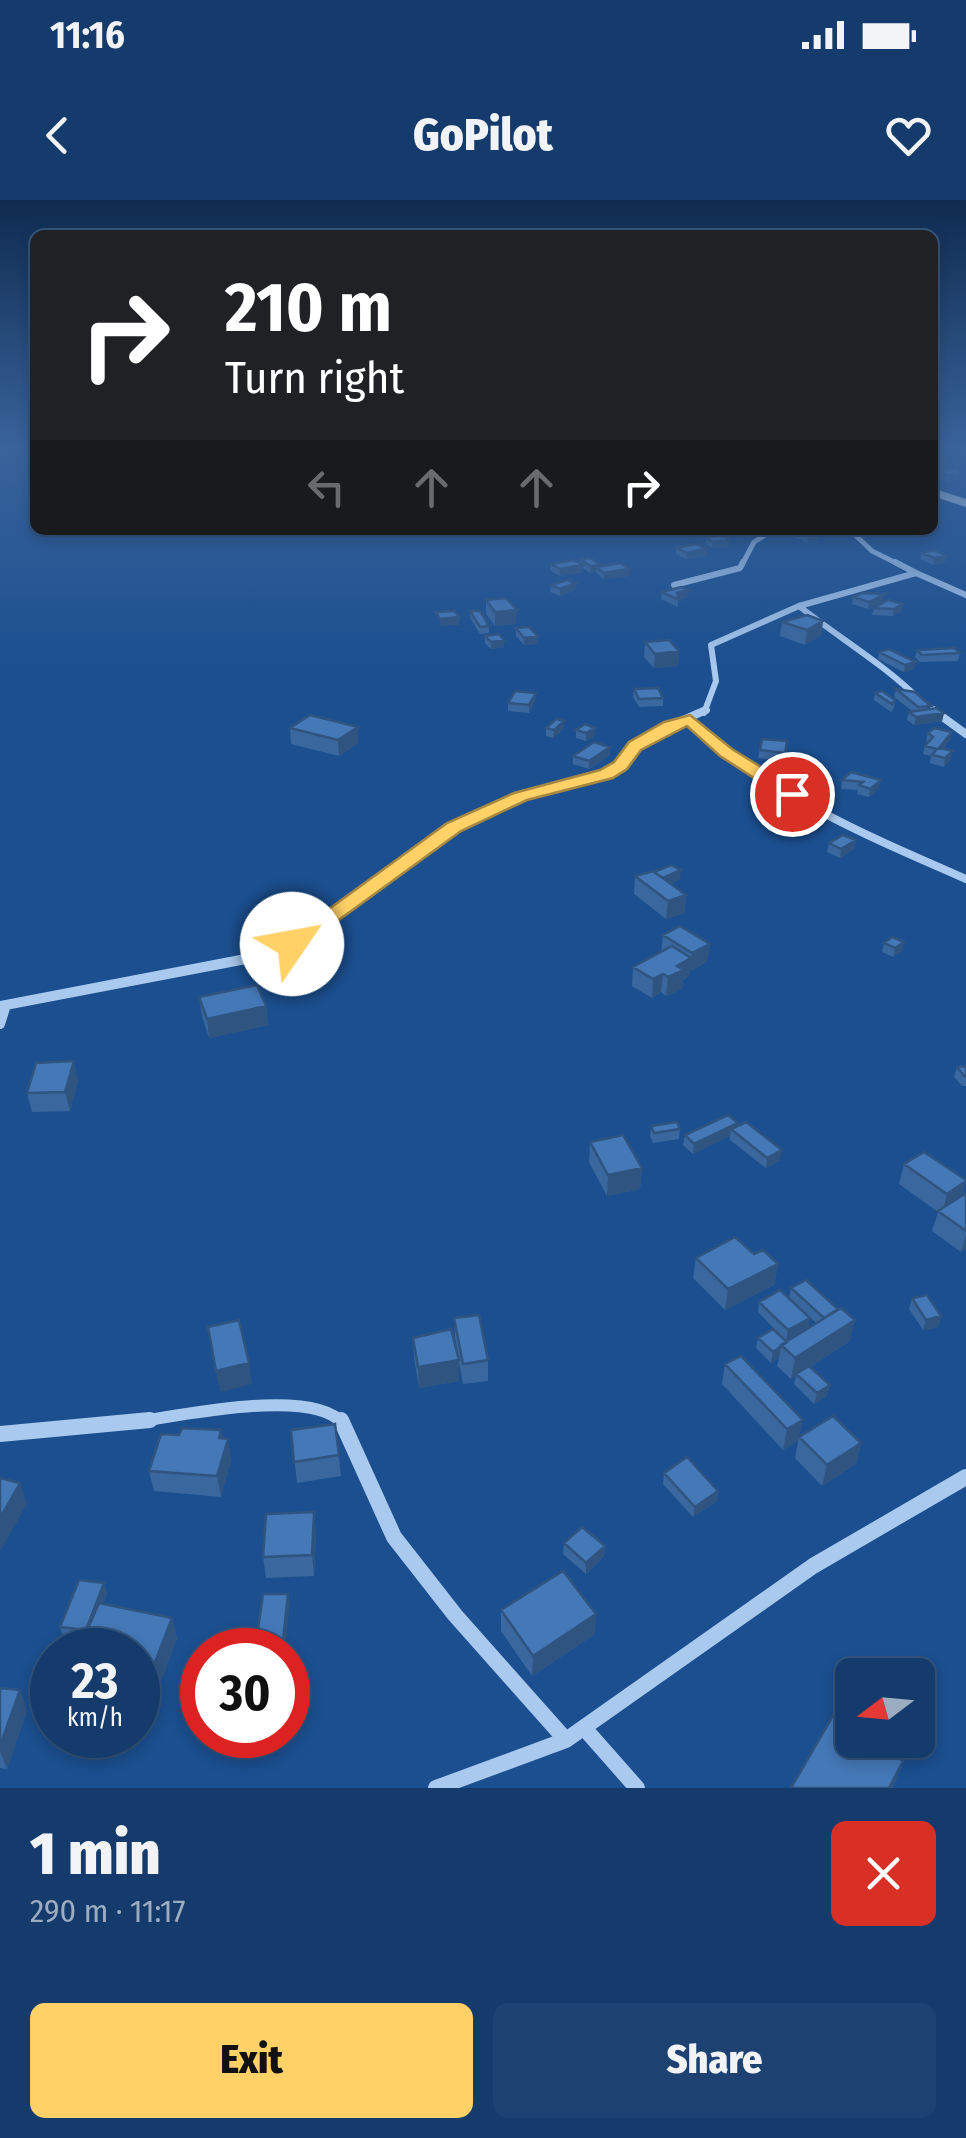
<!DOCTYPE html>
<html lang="en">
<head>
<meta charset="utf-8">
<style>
	body { margin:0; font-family:"Fira Sans Condensed",sans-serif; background:#1d4271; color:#f1f3f6; height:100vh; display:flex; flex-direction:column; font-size:38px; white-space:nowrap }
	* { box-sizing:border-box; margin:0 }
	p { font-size:32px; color:#9dadc1 }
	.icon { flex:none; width:55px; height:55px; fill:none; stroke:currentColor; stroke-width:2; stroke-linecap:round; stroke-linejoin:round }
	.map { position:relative; height:1588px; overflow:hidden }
	.side { display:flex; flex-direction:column; background:#143b6b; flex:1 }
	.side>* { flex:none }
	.guide { position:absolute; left:30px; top:30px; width:908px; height:305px; border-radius:15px; box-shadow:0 5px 15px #0003,0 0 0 2px #33557e; background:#202124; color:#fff; overflow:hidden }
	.needle { width:65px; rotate:254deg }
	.tools { position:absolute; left:835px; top:1458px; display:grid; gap:20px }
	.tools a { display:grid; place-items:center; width:100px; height:100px; border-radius:15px; background:#143b6b; box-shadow:0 5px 15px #0003,0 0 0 2px #33557e; font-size:50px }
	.speed { position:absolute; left:30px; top:1428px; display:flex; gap:20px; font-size:50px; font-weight:700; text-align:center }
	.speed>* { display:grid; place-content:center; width:130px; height:130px; border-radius:50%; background:#143b6b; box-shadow:0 5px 15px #0003,0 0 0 2px #33557e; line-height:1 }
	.speed small { font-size:25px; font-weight:400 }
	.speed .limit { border:15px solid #d22; background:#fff; color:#111 }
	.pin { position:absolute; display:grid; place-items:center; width:85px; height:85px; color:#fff; margin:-42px; border:5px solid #fff; border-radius:50%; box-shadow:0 2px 10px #0007 }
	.me { position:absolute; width:110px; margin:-55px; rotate:57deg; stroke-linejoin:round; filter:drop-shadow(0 0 8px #0008) }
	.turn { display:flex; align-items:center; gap:35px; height:210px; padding:0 30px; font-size:45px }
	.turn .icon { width:130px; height:130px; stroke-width:2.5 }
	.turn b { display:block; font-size:70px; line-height:85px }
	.lanes { display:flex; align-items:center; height:95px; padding:0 30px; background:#0003; justify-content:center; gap:50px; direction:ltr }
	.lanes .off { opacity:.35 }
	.round { display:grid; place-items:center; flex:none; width:105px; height:105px; border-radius:15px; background:#1d4271 }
	.summary { display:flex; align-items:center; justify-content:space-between; height:170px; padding:0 30px }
	h1 { font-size:60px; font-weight:800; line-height:75px }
	.button { display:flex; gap:20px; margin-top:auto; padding:20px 30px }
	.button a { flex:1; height:115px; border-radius:15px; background:#ffd166; color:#111; font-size:40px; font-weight:800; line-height:115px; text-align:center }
	.button a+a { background:#1d4271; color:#f1f3f6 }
	.status { display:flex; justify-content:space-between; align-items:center; height:70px; padding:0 50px; background:#143b6b; direction:ltr }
	.status svg { height:28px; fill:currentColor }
	header { display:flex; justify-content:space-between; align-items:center; height:130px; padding:0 30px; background:#143b6b; font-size:45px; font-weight:800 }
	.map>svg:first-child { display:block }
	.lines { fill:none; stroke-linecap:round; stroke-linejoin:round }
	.street-far5 { stroke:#a9c9ee; stroke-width:5 }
	.street-far4 { stroke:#a9c9ee; stroke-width:6 }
	.street-far3 { stroke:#a9c9ee; stroke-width:8 }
	.street-far2 { stroke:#a9c9ee; stroke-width:10 }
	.street-far1 { stroke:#a9c9ee; stroke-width:12 }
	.street { stroke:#a9c9ee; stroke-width:16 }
	.primary { fill:#f0f6ff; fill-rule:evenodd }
	.wall { fill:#3a679d }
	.shaded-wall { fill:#305480 }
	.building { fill:#4478b7; stroke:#305480; stroke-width:2.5 }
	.route { fill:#ffd166; stroke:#a68842; stroke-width:2.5 }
</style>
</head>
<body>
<div class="status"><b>11:16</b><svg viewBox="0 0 49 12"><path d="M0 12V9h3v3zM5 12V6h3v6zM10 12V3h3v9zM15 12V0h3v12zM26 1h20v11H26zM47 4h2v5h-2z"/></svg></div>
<header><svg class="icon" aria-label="back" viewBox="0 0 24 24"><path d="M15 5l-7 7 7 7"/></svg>GoPilot<svg class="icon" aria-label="heart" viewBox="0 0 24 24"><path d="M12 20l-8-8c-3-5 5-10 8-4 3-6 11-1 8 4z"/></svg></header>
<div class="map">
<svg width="966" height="1588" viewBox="0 0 966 1588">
	<rect width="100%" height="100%" fill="#1b4f8f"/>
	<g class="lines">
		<path class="street-far5" d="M850,330L872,351L900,365
			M742,365L754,342L773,330"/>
		<path class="street-far4" d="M916,373L966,395
			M674,385L740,368L743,362
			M799,406C839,438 884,464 920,500
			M933,510L937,513
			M704,513L716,481L711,445L799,406L916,373L895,362"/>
		<path class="street-far3" d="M933,510L966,534
			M690,520C769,595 867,636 966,679
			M355,698L454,627L520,596L607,574L651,534L706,510"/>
		<path class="street-far2" d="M0,806L251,758L291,744L359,695
			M0,824L6,805"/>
		<path class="street-far1" d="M129,1223C175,1217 312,1186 342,1223"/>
		<path class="street" d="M341,1220L394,1337L455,1415L566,1540
			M0,1234L150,1220
			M585,1529L637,1588
			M436,1588L566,1540L813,1366L966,1277"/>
		<path class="primary" d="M932,288L966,299V307L932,296Z"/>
	</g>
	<path class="wall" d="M935,271L961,274L960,280L948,282L934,277Z
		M325,330H347L343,335L325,334Z
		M790,330H813L818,339L807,342L789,335Z
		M706,337L729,340L728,347L712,348L706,344Z
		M676,348H707L706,355L686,359L676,354Z
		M922,353L946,356L945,362L933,365L920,359Z
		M580,359L601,366L629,376L603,379L596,372L590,373L583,368V372L559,376L550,370L551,364L580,363Z
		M576,383V390L560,396L550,392L551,385Z
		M662,392L688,397L678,400V407L661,399Z
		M853,397L883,401L868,409L852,404Z
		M486,400L516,424L495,426L486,414Z
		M888,400L902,411L893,416L872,415L874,408Z
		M470,411L489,426V433L480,434L470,418Z
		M823,421L821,435L805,445L780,436L782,422Z
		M516,428L537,444L524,445L516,436Z
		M485,436L504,440V447L491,449L485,443Z
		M645,442L679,451L678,466L654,468L644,457Z
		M917,450L960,453L958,461L920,462L915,457Z
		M879,452L914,469L904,472L878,459Z
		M634,489L663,498V506L639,507L633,497Z
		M896,489L930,509L944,513L942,521L914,525L907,520L909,512L912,511L894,497Z
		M536,493L535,501L529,513L508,511V503Z
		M875,493L895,500L894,508L891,512L874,500Z
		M564,521V529L553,538L546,536V528Z
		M290,528L358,543L339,556L291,544Z
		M576,530L595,536L586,541L576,538Z
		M952,532L950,540L943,549L951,559L944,567L930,563L931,556L923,554L925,546L928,543L926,541L928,533Z
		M762,539L787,541L784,561L758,558Z
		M610,555L589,569L573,564V556Z
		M851,572L879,588L869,597L857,594L858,590L841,589L842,580Z
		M769,578L797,601L795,618L772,617L767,595Z
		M856,640L854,649L840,658L827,652L829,643Z
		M635,676L680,679L670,684L686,695L684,713L666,719L634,694Z
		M663,735L710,744L707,762L690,771L689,776L683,780L682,789L666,796L661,792L652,798L632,786L633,767L661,752Z
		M884,743L902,751L893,757L882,752Z
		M199,797L266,806L268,825L209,838L202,816Z
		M966,866V886H962L954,877L957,867Z
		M78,881L70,911L32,912L27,893Z
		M651,926L680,929L679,939L653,943L650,936Z
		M737,926L780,960L766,968L730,940V936L693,954L683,945L685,935Z
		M590,942L642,968L640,989L607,996L589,962Z
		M904,964L966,980L962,995L966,993V1049L961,1052L932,1031L938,1012L899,984Z
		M754,1054L778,1064L774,1085L725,1110L693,1078L696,1058Z
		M791,1088L850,1141L810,1167L827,1196L814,1204L794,1184L796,1176L791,1179L777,1166L779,1158L771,1163L756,1148L758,1138L787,1142L816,1123L789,1099Z
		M912,1098L941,1116L938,1127L923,1130L909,1109Z
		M759,1102L810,1118L808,1128L786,1141L758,1112Z
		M454,1118L488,1160V1181L463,1184L459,1163V1181L419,1188L414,1158L413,1138L458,1155L455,1138Z
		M725,1164L798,1241L783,1250L722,1184Z
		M335,1224L341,1276L297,1283L291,1230Z
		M221,1230L223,1239L231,1260L221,1297L154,1291L149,1271L179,1235Z
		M799,1237L861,1243L856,1264L822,1286L795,1258Z
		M664,1273L718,1291L717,1301L693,1317L663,1284Z
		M316,1333L314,1376L266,1378L263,1357Z
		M564,1343L605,1346L604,1356L586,1374L563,1354Z
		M104,1383L107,1394L103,1404L172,1418L177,1439L159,1486L138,1481V1450L63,1437L60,1427Z
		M501,1410L595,1434L532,1476L501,1431Z
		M0,1488L20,1490L27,1510L7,1569L0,1568Z
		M242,1535H273L271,1550L245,1549Z"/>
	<path class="shaded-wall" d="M949,261L948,267L932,270L934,264Z
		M961,274L960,280L948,282L949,276Z
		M819,332L818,339L807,342L808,335Z
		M729,340L728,347L712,348V342Z
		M707,348L706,355L686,359L687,353Z
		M946,356L945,362L933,365L934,358Z
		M583,365V372L559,376L560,369Z
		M601,365L596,367V372L590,373V366Z
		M629,369V376L603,379L604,373Z
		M576,383V390L560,396V389Z
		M689,390L688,397L677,400V393Z
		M885,394L883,401L868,409L869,402Z
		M903,404L902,411L893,416L894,409Z
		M517,410L516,424L495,426V412Z
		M459,417V425L440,426V419Z
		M823,421L821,435L805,445L807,430Z
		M538,436L537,444L524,445V438Z
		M504,440V447L491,449V442Z
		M679,451L678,466L654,468L655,454Z
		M916,462L914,469L904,472L905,465Z
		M536,493L535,501L529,513V505Z
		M944,513L942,521L914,525L916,517Z
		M564,521V529L553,538L554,530Z
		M358,527V543L339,556L338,540Z
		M595,528V536L586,541V533Z
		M952,532L950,540L937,556L939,548Z
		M610,547V555L589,569V561Z
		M953,551L951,559L944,567L945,558Z
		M881,580L879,588L869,597L870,589Z
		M856,640L854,649L840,658L841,649Z
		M681,670L680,679L661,688L662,679Z
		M686,695L684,713L666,719L668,701Z
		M904,742L902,751L893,757L895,748Z
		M710,744L707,762L690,771L689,776L683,780L682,789L666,796L668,777L677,766L691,758L692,753Z
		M663,774L661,792L652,798L653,779Z
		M266,806L268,825L209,838L207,819Z
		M74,861L78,881L70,911L65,892Z
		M738,923L736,933L731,929L730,936L693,954L694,944Z
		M782,950L780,960L766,968L767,958Z
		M642,968L640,989L607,996L608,975Z
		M966,981L961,1001L942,1014L947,994Z
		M966,1035V1049L961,1052Z
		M778,1064L774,1085L725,1110L728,1089Z
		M941,1116L938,1127L923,1130L926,1120Z
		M810,1118L808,1128L786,1141L788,1130Z
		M855,1120L850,1141L791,1179L795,1158Z
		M781,1148L779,1158L771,1163L773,1152Z
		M459,1160V1181L419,1188L418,1167Z
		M249,1163L252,1184L220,1192L216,1171Z
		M830,1185L827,1196L814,1204L817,1193Z
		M803,1220L798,1241L783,1250L787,1229Z
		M221,1230L225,1250L228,1239L231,1260L221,1297L217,1276L219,1238Z
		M861,1243L856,1264L822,1286L827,1265Z
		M20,1283L27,1304L0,1351V1318Z
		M718,1291L717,1301L693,1317L695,1307Z
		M314,1312L316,1333L314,1376L312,1355Z
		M605,1346L604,1356L586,1374V1363Z
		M104,1383L107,1394L90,1440L86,1430Z
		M288,1394L290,1404L285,1450H282Z
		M596,1414L595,1434L532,1476L533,1456Z
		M172,1418L177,1439L159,1486L154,1465Z
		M20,1490L27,1510L7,1569L0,1551V1546Z
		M268,1535H273L271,1550Z
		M897,1540H900L895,1556L891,1552Z
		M903,1561L893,1588H889Z"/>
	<path class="building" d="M932,255L949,261L934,264Z
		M956,268L961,274L949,276L935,271Z
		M794,330H813L819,332L808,335Z
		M723,336L729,340L712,342L706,337Z
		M696,344L707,348L687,353L676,348Z
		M934,350L946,356L934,358L922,353Z
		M590,358L601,365L590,366L580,359Z
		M574,360L583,365L560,369L551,364Z
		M621,363L629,369L604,373L596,367Z
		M567,380L576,383L560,389L551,385Z
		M681,387L689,390L677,393L679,400L662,392Z
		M862,393L885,394L869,402L853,397Z
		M506,398L517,410L495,412L486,400Z
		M888,400L903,404L894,409L874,408Z
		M455,411L459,417L440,419L436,412Z
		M470,411H480L489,426L480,427Z
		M807,415L823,421L807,430L782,422Z
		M529,427L538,436L524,438L516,428Z
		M499,434L504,440L491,442L485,436Z
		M669,440L679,451L655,454L645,442Z
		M955,448L960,453L922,455L917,450Z
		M889,449L916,462L905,465L879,452Z
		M658,488L663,498L639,499L634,489Z
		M896,489L915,492L931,506L918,507Z
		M515,491L536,493L529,505L508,503Z
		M882,491L895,500L892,504L875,493Z
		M937,508L944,513L916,517L909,512Z
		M310,515L358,527L338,540L290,528Z
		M556,519L564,521L554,530L546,528Z
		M585,524L595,528L586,533L576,530Z
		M934,528L952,532L939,548L953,551L945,558L932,555L937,549L925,546L933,537L928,533Z
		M762,539L787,541L785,553L760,550Z
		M594,542L610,547L589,561L573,556Z
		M851,572L881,580L870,589L859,585L863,582L842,580Z
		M769,578L792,579L797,601L774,600Z
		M843,635L856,640L841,649L829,643Z
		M671,665L681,670L663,678L654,672Z
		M653,671L686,695L668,701L635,676Z
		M680,726L710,744L692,753L663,735Z
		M892,737L904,742L895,748L884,743Z
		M672,746L691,758L677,766L684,770L668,777L663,774L653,779L633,767Z
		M257,785L266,806L207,819L199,797Z
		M74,861L65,892L27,893L36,863Z
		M966,866V876H964L957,867Z
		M728,915L738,923L694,944L685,935Z
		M677,922L680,929L654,933L651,926Z
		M746,922L782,950L767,958L731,929Z
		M623,935L642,968L608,975L590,942Z
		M924,952L966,980V981L947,994L904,964Z
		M966,993V1031L938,1011Z
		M735,1037L754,1054L763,1050L778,1064L728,1089L696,1058Z
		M806,1080L838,1109L824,1118L791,1088Z
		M780,1090L810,1118L788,1130L759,1102Z
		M927,1095L941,1116L926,1120L912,1098Z
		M841,1108L855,1120L795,1158L781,1145Z
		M479,1115L488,1160L463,1164L454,1118Z
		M239,1120L249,1163L216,1171L208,1127Z
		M451,1129L459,1160L418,1167L413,1138Z
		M773,1129L787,1142L773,1152L758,1138Z
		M741,1156L803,1220L787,1229L725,1164Z
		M809,1166L830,1185L817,1193L796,1174Z
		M833,1216L861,1243L827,1265L799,1237Z
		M335,1224L339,1255L294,1262L291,1230Z
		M182,1228L221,1230L219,1238L228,1239L217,1276L149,1271L161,1234L179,1235Z
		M687,1257L718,1291L695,1307L664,1273Z
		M0,1278L20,1283L0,1318Z
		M314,1312L312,1355L263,1357L266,1314Z
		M582,1327L605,1346L586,1363L564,1343Z
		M563,1371L596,1414L533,1456L501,1410Z
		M79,1380L104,1383L86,1430L60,1427Z
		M263,1394H288L282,1450H255Z
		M99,1403L172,1418L154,1465L138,1462V1450L79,1449Z
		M0,1488L20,1490L0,1546Z
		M849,1488L852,1490V1540H897L891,1552L903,1561L889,1588H791Z"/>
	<linearGradient id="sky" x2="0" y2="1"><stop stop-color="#0f2b4f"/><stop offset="0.53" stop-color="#39639b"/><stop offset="1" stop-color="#39639b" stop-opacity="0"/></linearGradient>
	<rect width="966" height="468" fill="url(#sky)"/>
	<path class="route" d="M690,515L732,549L798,590V598H785L720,556L687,526L641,550L627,569L613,578L527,600L461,631L299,749L292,751L281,744L447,623L514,593L600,570L614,562L629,542L664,522Z"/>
</svg>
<div class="tools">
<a><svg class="needle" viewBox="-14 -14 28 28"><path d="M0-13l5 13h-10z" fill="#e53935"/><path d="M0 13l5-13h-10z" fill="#9dadc1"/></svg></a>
</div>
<div class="speed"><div>23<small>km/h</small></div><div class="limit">30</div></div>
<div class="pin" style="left:792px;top:594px;background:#d93025"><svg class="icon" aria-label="arrive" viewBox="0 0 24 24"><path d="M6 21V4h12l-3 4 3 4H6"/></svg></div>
<svg class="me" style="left:292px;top:744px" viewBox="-20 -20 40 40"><circle r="19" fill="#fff"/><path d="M0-13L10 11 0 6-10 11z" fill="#ffd166"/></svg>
<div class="guide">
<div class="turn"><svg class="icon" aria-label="right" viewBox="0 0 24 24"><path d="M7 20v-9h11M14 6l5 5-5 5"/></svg><div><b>210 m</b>Turn right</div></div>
<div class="lanes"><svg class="icon off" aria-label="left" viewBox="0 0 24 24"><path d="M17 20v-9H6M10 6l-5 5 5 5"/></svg><svg class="icon off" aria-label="ahead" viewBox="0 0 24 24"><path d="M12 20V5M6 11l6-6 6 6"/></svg><svg class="icon off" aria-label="ahead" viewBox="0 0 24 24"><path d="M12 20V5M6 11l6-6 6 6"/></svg><svg class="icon" aria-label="right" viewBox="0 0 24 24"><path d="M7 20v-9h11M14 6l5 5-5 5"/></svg></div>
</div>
</div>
<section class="side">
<div class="summary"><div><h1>1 min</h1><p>290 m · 11:17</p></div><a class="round" style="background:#d93025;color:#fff"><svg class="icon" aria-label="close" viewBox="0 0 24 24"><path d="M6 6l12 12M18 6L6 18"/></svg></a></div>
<div class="button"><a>Exit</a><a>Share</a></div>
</section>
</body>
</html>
